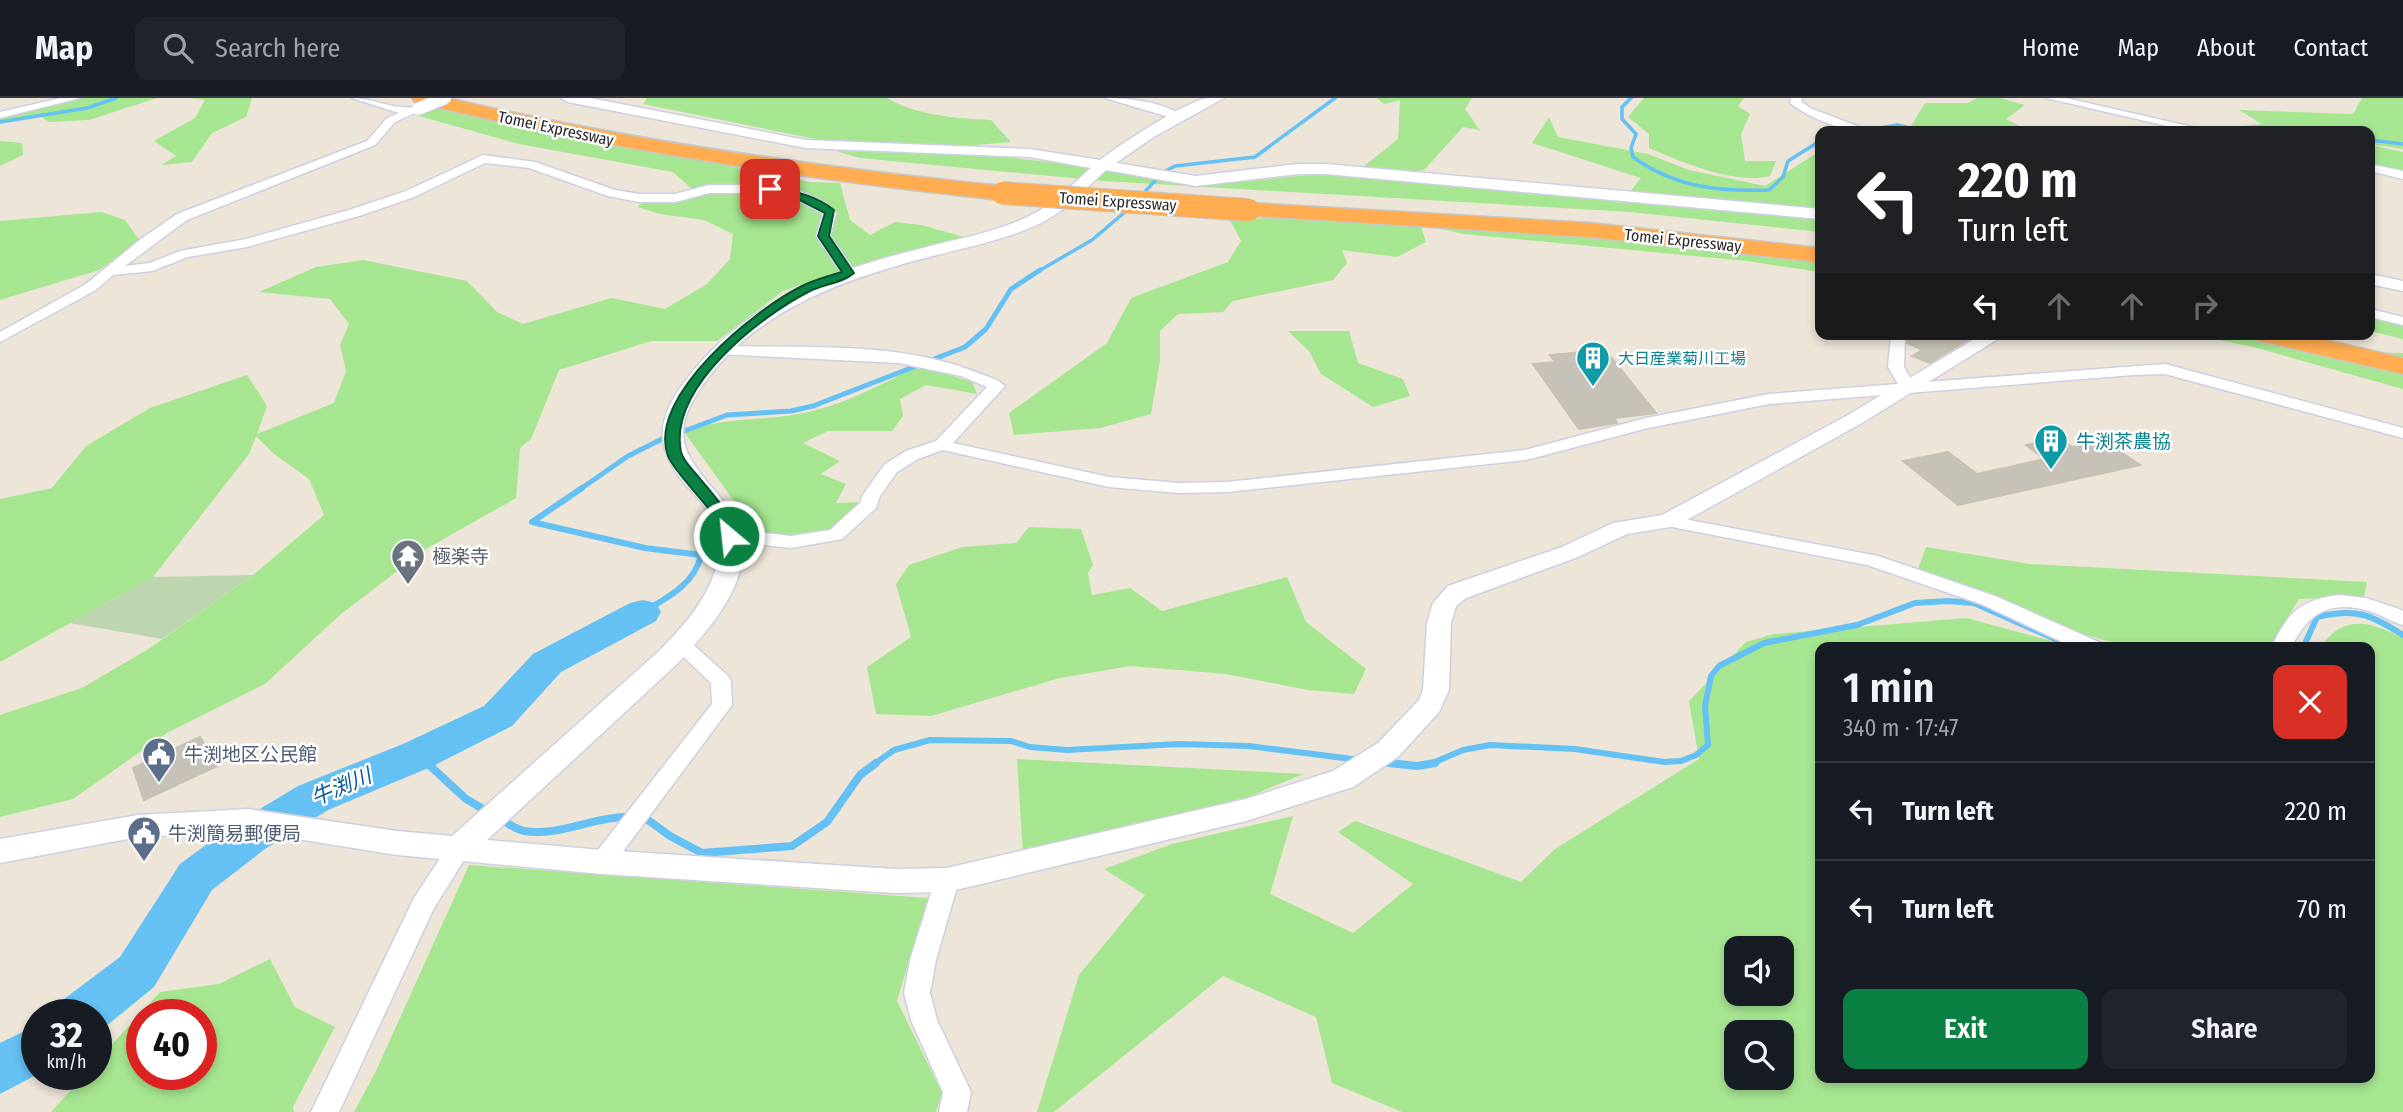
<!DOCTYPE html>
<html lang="en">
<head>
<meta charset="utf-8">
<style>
	body { margin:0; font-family:"Fira Sans Condensed","Noto Sans JP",sans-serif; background:#20242c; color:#f1f3f6; height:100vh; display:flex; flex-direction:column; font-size:26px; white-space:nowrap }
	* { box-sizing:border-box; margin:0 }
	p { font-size:23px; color:#9ea1a6 }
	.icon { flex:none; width:38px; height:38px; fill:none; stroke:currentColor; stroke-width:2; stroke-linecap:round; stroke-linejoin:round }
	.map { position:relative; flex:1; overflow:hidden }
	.sheet { position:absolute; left:1815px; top:544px; width:560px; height:441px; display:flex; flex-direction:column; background:#171b24; border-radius:14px; box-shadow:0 4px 10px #0003 }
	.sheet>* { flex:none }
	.hud { position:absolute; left:1815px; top:28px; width:560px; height:214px; border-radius:14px; box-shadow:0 4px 10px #0003; background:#202124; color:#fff; overflow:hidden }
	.fabs { position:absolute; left:1724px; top:838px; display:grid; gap:14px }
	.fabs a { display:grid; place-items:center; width:70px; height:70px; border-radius:14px; background:#171b24; box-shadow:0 4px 10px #0003; font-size:35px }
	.speed { position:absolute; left:21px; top:901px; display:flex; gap:14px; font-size:35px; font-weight:700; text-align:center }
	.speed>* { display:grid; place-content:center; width:91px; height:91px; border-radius:50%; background:#171b24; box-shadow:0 4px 10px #0003; line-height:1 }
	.speed small { font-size:18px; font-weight:400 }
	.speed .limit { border:10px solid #d22; background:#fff; color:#111 }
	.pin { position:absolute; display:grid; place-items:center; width:60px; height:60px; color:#fff; margin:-30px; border-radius:14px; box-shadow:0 4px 10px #0006 }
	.me { position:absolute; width:77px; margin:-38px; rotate:332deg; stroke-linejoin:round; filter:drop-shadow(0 0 5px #0008) }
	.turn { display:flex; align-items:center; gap:24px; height:147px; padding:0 28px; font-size:32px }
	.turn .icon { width:91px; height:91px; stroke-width:2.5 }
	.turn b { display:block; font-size:49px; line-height:60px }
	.lanes { display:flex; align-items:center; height:66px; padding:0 28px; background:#0003; justify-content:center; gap:35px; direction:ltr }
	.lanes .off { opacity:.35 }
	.round { display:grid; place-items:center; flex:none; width:74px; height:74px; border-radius:14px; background:#20242c }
	.headline { display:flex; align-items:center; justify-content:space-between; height:119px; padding:0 28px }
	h1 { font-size:42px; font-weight:600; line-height:52px }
	.cta { display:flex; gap:14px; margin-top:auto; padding:14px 28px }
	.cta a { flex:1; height:80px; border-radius:14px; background:#0b8043; color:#fff; font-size:28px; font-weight:600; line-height:80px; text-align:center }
	.cta a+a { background:#20242c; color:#f1f3f6 }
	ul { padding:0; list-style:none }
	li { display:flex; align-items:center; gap:21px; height:98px; padding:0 28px; border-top:2px solid #363941 }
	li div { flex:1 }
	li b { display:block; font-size:26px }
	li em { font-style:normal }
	header { display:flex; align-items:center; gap:42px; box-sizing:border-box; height:98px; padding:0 35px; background:#171b24; border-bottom:2px solid #363941 }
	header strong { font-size:33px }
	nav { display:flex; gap:38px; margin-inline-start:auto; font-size:24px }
	.search { width:490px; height:63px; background:#20242c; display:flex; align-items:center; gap:18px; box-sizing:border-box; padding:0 24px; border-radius:14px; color:#9ea1a6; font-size:26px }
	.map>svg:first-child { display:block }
	.green { fill:#a6e691; fill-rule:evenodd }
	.cemetery { fill:#bed6af }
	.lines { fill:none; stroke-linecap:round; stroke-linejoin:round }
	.stream-far3 { stroke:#65c0f4; stroke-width:3.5 }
	.stream-far2 { stroke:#65c0f4; stroke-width:5 }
	.stream-far1 { stroke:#65c0f4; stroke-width:6 }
	.stream { stroke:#65c0f4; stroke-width:8 }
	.river { fill:#65c0f4; fill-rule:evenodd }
	.building { fill:#c7c2b8; stroke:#c7c1b2; stroke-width:2 }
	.minor-casing { stroke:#ced0e2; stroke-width:3 }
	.tertiary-casing { stroke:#ced0e2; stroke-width:3 }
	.motorway-casing { stroke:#c7c7c7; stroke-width:3 }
	.minor { fill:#fff; fill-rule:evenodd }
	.tertiary { fill:#fff; fill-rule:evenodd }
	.motorway { fill:#ffad50; fill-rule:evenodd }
	.minor-bridge-casing { stroke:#ced0e2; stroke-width:14; stroke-linecap:butt }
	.motorway-bridge-casing { stroke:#c7c7c7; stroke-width:24; stroke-linecap:butt }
	.minor-bridge { stroke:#fff; stroke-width:12 }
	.motorway-bridge { stroke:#ffad50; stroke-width:22 }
	.route { fill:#0b8043; stroke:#07532c; stroke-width:2 }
	.labels { text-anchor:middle; stroke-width:5; stroke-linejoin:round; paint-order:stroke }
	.far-street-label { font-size:16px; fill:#282828; stroke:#fff }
	.far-culture-label { font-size:16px; fill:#0d838f; stroke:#fff; text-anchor:start }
	.culture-label { font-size:19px; fill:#0d838f; stroke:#fff; text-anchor:start }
	.worship-label { font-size:19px; fill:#5b616d; stroke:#fff; text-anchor:start }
	.service-label { font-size:19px; fill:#4e5e75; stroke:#fff; text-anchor:start }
	.water-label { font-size:21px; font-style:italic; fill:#065b9e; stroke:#fff }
</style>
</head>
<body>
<header>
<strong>Map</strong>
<div class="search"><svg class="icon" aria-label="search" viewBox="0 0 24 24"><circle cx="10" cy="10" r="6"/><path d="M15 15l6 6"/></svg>Search here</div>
<nav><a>Home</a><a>Map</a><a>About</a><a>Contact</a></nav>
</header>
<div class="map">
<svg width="2403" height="1014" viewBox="0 0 2403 1014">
	<rect width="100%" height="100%" fill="#ece5d8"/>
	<path class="green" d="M78,0H157L89,22L49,24L40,18L0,23V20Z
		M191,0H252L246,19L212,35L192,64L161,67L176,58L154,43L195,20L205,2Z
		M647,0H887C918,18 955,20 991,22L1011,44L964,48L825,43L643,6Z
		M1377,0H1472L1465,11L1480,32L1463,29L1424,72L1402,74L1363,69L1398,41L1400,2L1384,6Z
		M1644,0H1744L1738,8L1750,16L1741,36L1745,63H1776L1770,78C1735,87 1682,64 1649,50V36L1628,19Z
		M1977,0H2000L2025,7L2006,21L2021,29L2038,33H1926L1910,30L1925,5H1968Z
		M2362,0H2403V51L2370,46V33H2220L2209,31L2262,26L2239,12L2353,16Z
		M429,9L810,84L840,85L850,122L870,137L895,124L921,127L968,140L840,173L783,193L717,243H651L559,272L531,341L520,350L516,400L426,451L341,516L265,586L167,635L73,701L0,719V617L82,590L150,550L253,477L324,417L309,381L274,356L256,338L249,356L153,479L0,564V401L52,390L86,348L150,310L247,277L267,308L257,336L334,305L346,273L340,247L349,226L330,201L259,194L316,169L363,162L467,183L497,214L523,226L612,200L665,211L707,186L730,161L733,136L704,122L660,116L637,109L649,100L692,91L673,74L519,46L412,16Z
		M1549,19L1558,39L1648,56L1689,72L1765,88L1820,53V111L1629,95L1641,80L1532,45Z
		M0,43L22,45L23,57L0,68Z
		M2370,47L2403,54V79L2370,70Z
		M836,53L987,57L1057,65L1196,88L1330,75L1820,121V134L1630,114L1104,83L860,60Z
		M101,114L125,122L140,143L99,172L0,202V123Z
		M1268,120L1421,129L1426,144L1397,159L1342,152L1347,165L1333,182L1233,203L1223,214L1178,216L1160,233V263L1151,316L1100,330L1014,337L1009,315L1107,245L1131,200L1228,164L1241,143L1230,122Z
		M1426,127L1638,141L1820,161V174L1747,163L1463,136Z
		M2370,219L2403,227V241L2370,233Z
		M1288,233H1349L1358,265L1403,281L1410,298L1373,309L1321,276L1309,253Z
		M2192,236H2240L2312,253L2403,255V291L2257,250Z
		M913,270L937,273L972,284L977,296L926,287L900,301L903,318L892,333H828L803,345L840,363L821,376L846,386L836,405L862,404L864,416L818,439H775L749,431C733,395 705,366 684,333C726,318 770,324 813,313C848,304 881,287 913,270Z
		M1029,429L1081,431L1093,467L1088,475L1092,497L1130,490L1162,513L1287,479L1306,524L1366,571L1354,596L1308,592L1226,576L1130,568L1060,580L931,618L876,616L867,569L911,539L896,486L909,467L962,449L1016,445Z
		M1926,449L2030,466L2367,484L2364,499L2299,501L2270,549L2135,550L2085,537L2005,503L1917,474Z
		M1966,520L2074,549L1820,550V980H2370V550L2321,549C2343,515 2372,524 2403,540V1014H1402L1332,985L1316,919L1223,878L1054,1014H1037L1079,877L1145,797L1104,771L1172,746L1293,718L1270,796L1353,835L1413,786L1338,734L1355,723L1521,784L1555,751L1699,661L1689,603L1746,544L1774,536ZM1736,850H1782V896H1736ZM1736,934H1782V980H1736Z
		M1017,661L1303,676L1236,704L1023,757Z
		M469,767L928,800L897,903L942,995L936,1014H354L376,973Z
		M270,861L295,909L335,929L293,1009L294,1014H51L85,977L96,976V964L160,894L219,886ZM142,917H201V976H142Z"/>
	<path class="cemetery" d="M253,477L162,541L70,525L153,479Z"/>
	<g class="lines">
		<path class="stream-far3" d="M1631,0L1622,9V21L1636,36L1631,50L1633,59C1674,89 1719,94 1769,92L1783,79L1788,63L1820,43
			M0,24L87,10L116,0
			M1864,33L1897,27L1922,33
			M2066,33H2074
			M2370,42L2403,46
			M1141,98L1162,75L1175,68L1255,59L1335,0
			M1037,174L1092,142L1132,108"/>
		<path class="stream-far2" d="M679,335L727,317L791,313L813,308L965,249L986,231L1011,191L1040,172
			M579,392L628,358L668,338"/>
		<path class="stream-far1" d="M582,390L532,424L645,450L701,457C695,486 667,500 643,514
			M2303,550L2317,519C2356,510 2370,516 2403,537
			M418,657L429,667
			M1381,664L1401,667
			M873,667L894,652L930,642L1011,643L1030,649L1067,652L1179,646L1249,648L1360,662
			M1428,667L1463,652L1490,647L1575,651L1664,664L1681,663L1696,657L1708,647L1705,608L1711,578L1719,568L1764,545L1857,527L1915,505L1948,503L1974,505L2071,548"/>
		<path class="stream" d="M427,665L466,701L490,715
			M1389,665L1417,668L1435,665
			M499,720C507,725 515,731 524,733C559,739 594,718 630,719
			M641,721L648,722L670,738L702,755L792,748L827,724L860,677L876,665"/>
		<path class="river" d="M643,502L656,505L661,514L656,523L561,574L512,628L433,668L328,712L265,751L212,792L154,889L100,933L96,934V917H57L64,901L120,859L180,766L233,727L298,688L403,646L484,608L533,556L630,505Z
			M37,927L38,976L0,996V945Z"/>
	</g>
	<path class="building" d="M1908,236H1977L1930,265L1912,258L1923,252L1907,245Z
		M1605,252L1656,315L1614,320L1617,325L1579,331L1533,266L1555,264L1550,257Z
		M2059,340L2072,349L2103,342L2140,367L1958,407L1903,363L1948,354L1977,376L2045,361L2026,347Z
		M200,639L217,668L144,702L133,670Z"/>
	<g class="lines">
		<g class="minor-casing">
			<path id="minor" d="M61,0H80L0,20V14Z
				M352,0C373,0 398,14 418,8L424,11L395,24L375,47L187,122L125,168L150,165L180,153L246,141L349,112L406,93L483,57L535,64L615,92L639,96H675L709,87H770L802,94L824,104L836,115L830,138L856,175L849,179L844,178L816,138L823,116L794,100L770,95H709L675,104H639L608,98L529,70L485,65L414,99L359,118L247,149L188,159L152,173L113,177L96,192L0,244V234L86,186L141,141L177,116L367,43L387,20L399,15Z
				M1105,0C1130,0 1164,4 1185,19L1179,22Z
				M1791,0H1802L1801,3L1810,10L1870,33C1844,34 1811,21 1790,5Z
				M2046,0H2066L2210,33H2189Z
				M2370,66L2403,73V81L2370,73Z
				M2370,211L2403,219V227L2370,219Z
				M1891,236H1905L1904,269L1913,285L2165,266L2403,330V340L2165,276L2133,277L1769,306L1648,330L1526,362L1227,394L1179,395L1109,389L943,352L918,361L897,374L880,398L876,410L842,441L791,450L729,443L720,437L729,431L791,438L830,432L861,404L862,398L885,366L906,353L936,343L987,289L961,278L899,265L718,256L715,253L723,248C807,250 902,243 981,276C989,279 999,282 1005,288L953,345L1109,379L1179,385L1227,384L1525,352L1646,320L1769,296L1898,286L1888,269Z
				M1668,418L1878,458L1995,498L2101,545L2104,550H2075L1981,506L1867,467L1662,427L1659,423L1662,419Z
				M2339,497L2366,500L2399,511L2403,513V527C2392,524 2383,518 2372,514C2332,501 2309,513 2291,550H2271C2288,515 2299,502 2339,497Z
				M681,540L688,542L728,578L731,583L732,607L610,771L602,773L594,771L590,764L594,757L712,606L711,585L671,547L674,542Z
				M460,740L468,742L472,749L433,812L339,1014H311L414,800L452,742Z
				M947,772L955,775L959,782L936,862L930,895L937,922L971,994L967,1014H939L943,994L911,922L904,895L910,862L935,782L939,775Z"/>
		</g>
		<g class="tertiary-casing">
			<path id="tertiary" d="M561,0H590L806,42L1030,51L1100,62C1121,46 1183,5 1207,0C1212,0 1219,0 1224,0L1152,40L1116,65L1196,78L1298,66H1326L1820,111V121L1326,76H1298L1196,88L1106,72C1085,91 1066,113 1041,125C1006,142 966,149 929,159C840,182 746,215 695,299C655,363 728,384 741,438C752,485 706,535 677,566L487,742L602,752L895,771L947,770L1246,701L1333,673L1378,645L1419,602L1423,592L1427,525L1433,505L1448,488L1562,449L1613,425L1662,417L1848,317L1983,236H2006L1862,325L1676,428L1627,436L1578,459L1466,500L1456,508L1451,525L1449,592L1439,614L1398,659L1353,689L1246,723L947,794L895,795L602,776L397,757L248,733L138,739L0,765V741L138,717L248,711L397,733L452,738L659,553C692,520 736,470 711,419C705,407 694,396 685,386C655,350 656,323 683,286C745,202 830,173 927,149C962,140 1001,133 1033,116C1055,105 1073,86 1091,70L1030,59L806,50L568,4Z
				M2370,176L2403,183V193L2370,186Z"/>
		</g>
		<g class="motorway-casing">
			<path id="motorway" d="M412,0H447C631,43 815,69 1002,88L1010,90L1013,95L1010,100L1002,102C804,81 609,52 415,4Z
				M1249,105L1589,125L1820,150V164L1589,139L1241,117L1237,112L1241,107Z
				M2252,236H2301L2403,260V276L2256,242Z"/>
		</g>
		<use href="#minor" class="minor"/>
		<use href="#tertiary" class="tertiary"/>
		<use href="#motorway" class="motorway"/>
		<g class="minor-bridge-casing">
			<path id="minor-bridge" d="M418,11L445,0"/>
		</g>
		<g class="motorway-bridge-casing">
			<path id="motorway-bridge" d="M1002,95L1249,112"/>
		</g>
		<use href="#minor-bridge" class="minor-bridge"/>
		<use href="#motorway-bridge" class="motorway-bridge"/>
	</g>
	<path class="route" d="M770,88C793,93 815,97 834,112L829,138L854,175C843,185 824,186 810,193C759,219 668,290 681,354C683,362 691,370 696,376C712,395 730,414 737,438L729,442L724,441C721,435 720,427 716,421C706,404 674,374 668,358C646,298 756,211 802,188C814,182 829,178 842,174L818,138L825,115L794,99L766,93V89Z"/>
	<defs>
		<g id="building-pin" transform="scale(1.75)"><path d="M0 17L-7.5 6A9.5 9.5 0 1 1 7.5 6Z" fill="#0f9aa8" stroke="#fff"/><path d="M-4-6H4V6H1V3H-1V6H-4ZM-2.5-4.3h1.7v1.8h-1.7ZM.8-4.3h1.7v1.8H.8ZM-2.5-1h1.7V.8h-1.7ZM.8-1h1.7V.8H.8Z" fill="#fff"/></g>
		<g id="temple-pin" transform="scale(1.75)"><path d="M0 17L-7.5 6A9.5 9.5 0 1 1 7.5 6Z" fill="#6b7280" stroke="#fff"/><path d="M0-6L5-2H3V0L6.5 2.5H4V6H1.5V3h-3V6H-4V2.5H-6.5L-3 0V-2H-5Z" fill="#fff"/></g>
		<g id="civic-pin" transform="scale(1.75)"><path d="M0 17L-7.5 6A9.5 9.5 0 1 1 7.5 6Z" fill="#5c6f8a" stroke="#fff"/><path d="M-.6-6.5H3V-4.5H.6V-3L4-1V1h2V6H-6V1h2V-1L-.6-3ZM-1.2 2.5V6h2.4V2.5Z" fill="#fff"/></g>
	</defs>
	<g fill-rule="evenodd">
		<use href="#building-pin" x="1593" y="260"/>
		<use href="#building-pin" x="2051" y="343"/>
		<use href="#temple-pin" x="408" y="458"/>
		<use href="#civic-pin" x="159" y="656"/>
		<use href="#civic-pin" x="144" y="735"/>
	</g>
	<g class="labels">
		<g class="far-street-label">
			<text transform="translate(556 30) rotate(12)" y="6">Tomei Expressway</text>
			<text transform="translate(1118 103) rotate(4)" y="6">Tomei Expressway</text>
			<text transform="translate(1683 142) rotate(6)" y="6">Tomei Expressway</text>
		</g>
		<g class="far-culture-label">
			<text x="1618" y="266">大日産業菊川工場</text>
		</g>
		<g class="culture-label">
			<text x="2076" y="350">牛渕茶農協</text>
		</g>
		<g class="worship-label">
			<text x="432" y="465">極楽寺</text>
		</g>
		<g class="service-label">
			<text x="184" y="663">牛渕地区公民館</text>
			<text x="168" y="742">牛渕簡易郵便局</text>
		</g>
		<g class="water-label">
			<text transform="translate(341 689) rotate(-23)" y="7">牛渕川</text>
		</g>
	</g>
</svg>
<div class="fabs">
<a><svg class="icon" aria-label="sound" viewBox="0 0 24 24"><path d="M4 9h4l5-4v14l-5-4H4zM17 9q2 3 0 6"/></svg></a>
<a><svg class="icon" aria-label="search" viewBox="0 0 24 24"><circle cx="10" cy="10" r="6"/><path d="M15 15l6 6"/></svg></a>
</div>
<div class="speed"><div>32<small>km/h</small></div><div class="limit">40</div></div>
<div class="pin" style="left:770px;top:91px;background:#d93025"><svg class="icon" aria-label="arrive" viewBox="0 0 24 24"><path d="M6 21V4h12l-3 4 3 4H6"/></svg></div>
<svg class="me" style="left:729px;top:438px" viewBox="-20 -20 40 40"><circle r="17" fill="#0b8043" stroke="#fff" stroke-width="3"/><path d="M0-11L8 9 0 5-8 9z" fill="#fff"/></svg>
<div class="hud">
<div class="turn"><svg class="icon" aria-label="left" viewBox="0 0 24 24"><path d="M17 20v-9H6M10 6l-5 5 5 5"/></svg><div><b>220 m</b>Turn left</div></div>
<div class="lanes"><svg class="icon" aria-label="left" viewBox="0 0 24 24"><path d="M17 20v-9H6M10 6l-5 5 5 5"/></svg><svg class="icon off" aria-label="ahead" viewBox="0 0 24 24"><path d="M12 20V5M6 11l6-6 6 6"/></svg><svg class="icon off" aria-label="ahead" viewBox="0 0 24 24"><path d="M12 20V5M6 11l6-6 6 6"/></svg><svg class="icon off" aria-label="right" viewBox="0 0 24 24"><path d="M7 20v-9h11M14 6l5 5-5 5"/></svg></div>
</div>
<section class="sheet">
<div class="headline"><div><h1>1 min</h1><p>340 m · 17:47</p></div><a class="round" style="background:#d93025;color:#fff"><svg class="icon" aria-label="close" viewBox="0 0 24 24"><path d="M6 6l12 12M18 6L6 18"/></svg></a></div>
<ul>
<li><svg class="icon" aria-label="left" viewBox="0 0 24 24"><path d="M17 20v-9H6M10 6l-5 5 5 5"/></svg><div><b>Turn left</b></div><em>220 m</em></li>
<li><svg class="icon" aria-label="left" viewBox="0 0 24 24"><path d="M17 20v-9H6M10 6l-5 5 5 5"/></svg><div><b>Turn left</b></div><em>70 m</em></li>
</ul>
<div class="cta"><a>Exit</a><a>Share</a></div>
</section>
</div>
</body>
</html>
